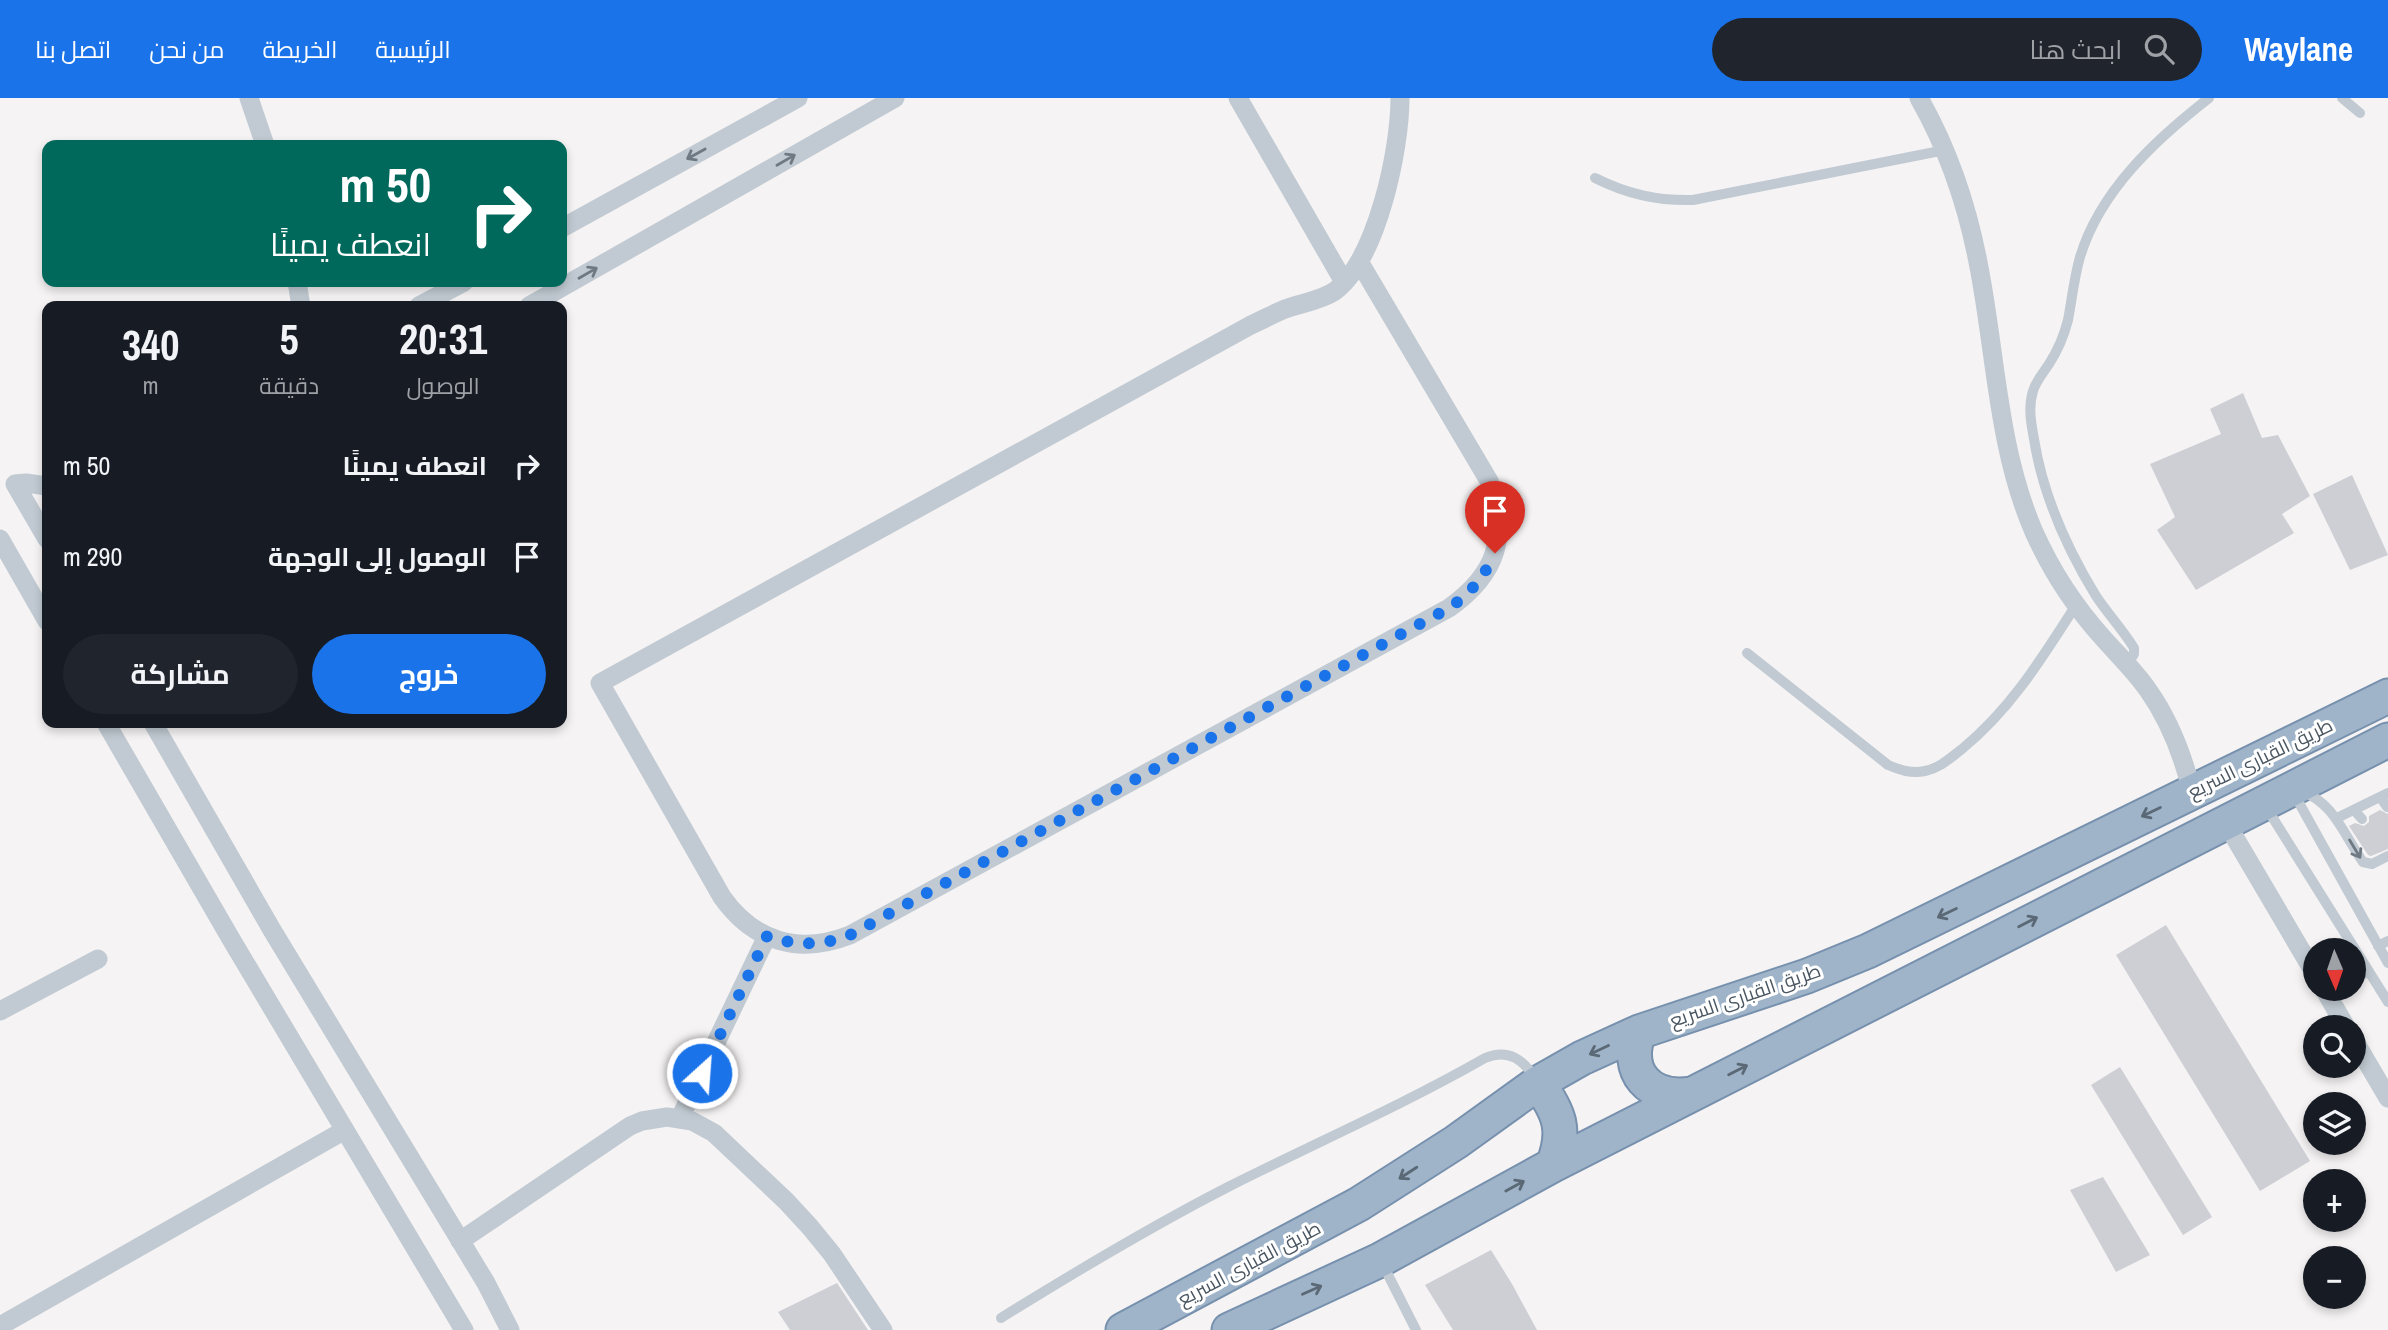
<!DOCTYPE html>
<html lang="ar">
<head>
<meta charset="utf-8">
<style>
	body { margin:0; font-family:"Archivo Narrow",Cairo,sans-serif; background:#20242c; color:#f1f3f6; direction:rtl; height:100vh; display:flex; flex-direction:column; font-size:26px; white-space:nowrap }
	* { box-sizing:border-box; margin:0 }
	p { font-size:23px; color:#9ea1a6 }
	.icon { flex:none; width:38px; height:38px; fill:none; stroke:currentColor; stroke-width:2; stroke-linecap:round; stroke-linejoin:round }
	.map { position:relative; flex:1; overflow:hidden; direction:ltr }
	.details { position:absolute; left:42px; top:203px; width:525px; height:427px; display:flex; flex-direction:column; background:#171b24; border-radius:14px; box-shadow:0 4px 10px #0003; direction:rtl }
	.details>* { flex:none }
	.hud { position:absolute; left:42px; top:42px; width:525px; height:147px; border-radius:14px; box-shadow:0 4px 10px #0003; direction:rtl; background:#00695c; color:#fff; overflow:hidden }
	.needle { width:46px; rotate:178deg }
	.buttons { position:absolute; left:2303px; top:840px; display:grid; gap:14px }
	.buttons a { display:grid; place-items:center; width:63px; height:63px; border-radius:50%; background:#171b24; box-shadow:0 4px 10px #0003; font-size:35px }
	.pin { position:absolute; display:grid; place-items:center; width:60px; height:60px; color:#fff; margin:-72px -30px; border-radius:50% 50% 50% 0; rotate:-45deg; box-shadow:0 0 7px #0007 }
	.pin .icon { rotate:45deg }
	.me { position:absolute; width:77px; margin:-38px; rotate:26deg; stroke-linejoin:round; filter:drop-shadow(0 0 5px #0008) }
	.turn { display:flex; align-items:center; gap:24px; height:147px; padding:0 21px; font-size:32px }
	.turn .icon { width:91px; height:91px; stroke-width:2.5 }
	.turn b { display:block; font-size:49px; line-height:60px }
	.eta { display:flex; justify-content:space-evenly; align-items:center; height:119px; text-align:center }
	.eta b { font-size:42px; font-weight:700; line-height:49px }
	.primary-button { display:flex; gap:14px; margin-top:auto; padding:14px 21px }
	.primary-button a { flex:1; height:80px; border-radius:42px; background:#1a73e8; color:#fff; font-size:28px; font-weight:700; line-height:80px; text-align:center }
	.primary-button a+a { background:#20242c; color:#f1f3f6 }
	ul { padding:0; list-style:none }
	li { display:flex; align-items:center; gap:21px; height:91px; padding:0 21px }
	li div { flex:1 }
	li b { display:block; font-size:26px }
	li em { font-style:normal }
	header { display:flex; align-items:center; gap:42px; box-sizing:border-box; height:98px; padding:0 35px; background:#1a73e8; color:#fff }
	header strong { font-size:33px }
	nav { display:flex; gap:38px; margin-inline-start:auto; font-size:24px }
	.search { width:490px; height:63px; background:#20242c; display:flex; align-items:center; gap:18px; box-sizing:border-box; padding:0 24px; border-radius:38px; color:#9ea1a6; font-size:26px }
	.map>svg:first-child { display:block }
	.building { fill:#cdcfd5 }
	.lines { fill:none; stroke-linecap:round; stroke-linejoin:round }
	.trunk-casing { stroke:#7690ad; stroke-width:37 }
	.service { stroke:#c1cad2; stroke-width:10 }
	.minor { stroke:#c1cad2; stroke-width:19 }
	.trunk { stroke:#9fb4c9; stroke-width:33 }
	.oneway { stroke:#6e7983 }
	.oneway2 { stroke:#5b6976 }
	.route { stroke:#1a73e8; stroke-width:12; stroke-dasharray:0 21.6 }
	.labels { text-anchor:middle; stroke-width:6; stroke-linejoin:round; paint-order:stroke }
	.street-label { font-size:19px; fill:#4a5661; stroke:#fff }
</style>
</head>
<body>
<header>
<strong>Waylane</strong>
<div class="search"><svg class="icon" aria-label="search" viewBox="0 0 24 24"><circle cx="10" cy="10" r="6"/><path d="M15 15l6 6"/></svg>ابحث هنا</div>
<nav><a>الرئيسية</a><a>الخريطة</a><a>من نحن</a><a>اتصل بنا</a></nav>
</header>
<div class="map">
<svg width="2388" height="1232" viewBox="0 0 2388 1232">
	<rect width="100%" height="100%" fill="#f5f3f3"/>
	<path class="building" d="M2243,295L2262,340L2278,337L2310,398L2282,416L2294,435L2196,492L2157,432L2175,419L2150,366L2221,336L2210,311Z
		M2352,377L2388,457L2350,472L2313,396Z
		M2380,712L2388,716V751L2371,758L2368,757L2349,728L2355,725L2364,728L2369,724V718Z
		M2166,827L2310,1063L2260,1093L2116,857Z
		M2120,969L2212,1119L2183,1137L2091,987Z
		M2103,1079L2150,1157L2116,1174L2070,1092Z
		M1491,1152L1512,1186L1537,1232H1453L1425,1187Z
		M837,1185L868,1232H790L778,1214Z"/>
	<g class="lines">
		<g class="trunk-casing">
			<path id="trunk" d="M1639,934C1624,974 1649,1002 1691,996
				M1538,985C1559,1014 1567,1032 1553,1067
				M1123,1232L1359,1106L1456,1044L1538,985L1582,960L1639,934L1807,878L1868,853L2388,598
				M1229,1232L1380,1162L1553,1067L2388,642"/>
		</g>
		<path class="service" d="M2342,0L2360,15
			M1595,80C1627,96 1657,103 1693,102L1945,52
			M1747,555L1888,667C1900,672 1911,676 1925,673C1940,670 1950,660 1962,651C2011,611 2042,560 2076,507
			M2128,566L2134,556V550C2123,532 2108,516 2096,498C2066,449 2043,398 2034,341C2031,325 2028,309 2033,293C2036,283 2043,275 2049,266C2058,252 2064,238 2068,222C2072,201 2074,180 2080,159C2100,93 2155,42 2209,0
			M2301,693C2335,705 2344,738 2363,764L2372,766L2388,758
			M2293,694L2388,865
			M2380,699L2387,709
			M2266,709L2388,904
			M2354,712L2362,721
			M2337,720L2388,695
			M2378,848L2388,843
			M2354,882L2368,873
			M2328,898L2340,891
			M1382,1165L1416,1232
			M1001,1220C1075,1174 1150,1129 1228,1089C1313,1046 1401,1008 1485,960C1509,950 1523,962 1536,981"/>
		<path class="minor" d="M249,0L265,47
			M1238,0L1344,184
			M1919,0C1948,51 1967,107 1978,164C1996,254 1997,349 2034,434C2051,472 2075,509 2103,540C2118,557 2135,573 2148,592C2170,623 2183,658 2192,694
			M562,130L798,0
			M1360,165L1489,383C1509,438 1497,476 1449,510L850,837C799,857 754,844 722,799L600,585L1251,227C1262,222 1273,216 1285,211C1301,205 1320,203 1335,193C1377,161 1400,52 1400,0
			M297,184L301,208
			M419,208L464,184
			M529,208L895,0
			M47,388L26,385L15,386L47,441
			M0,441L47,523
			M106,625L231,841L464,1232
			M153,625L272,832L486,1185L510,1232
			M2225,723L2315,876
			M2324,891L2346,929
			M0,913L98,861
			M2354,942L2388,1000
			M680,1020L767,838
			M460,1143L630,1028L642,1023L667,1019L692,1023L714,1035L786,1103L810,1129L832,1156L883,1232
			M0,1228L345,1032"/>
		<use href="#trunk" class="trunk"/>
	</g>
	<defs><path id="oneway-shaft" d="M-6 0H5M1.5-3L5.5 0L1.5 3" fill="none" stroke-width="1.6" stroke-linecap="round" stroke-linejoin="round" transform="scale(1.75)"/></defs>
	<g class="oneway">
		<use href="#oneway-shaft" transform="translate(696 56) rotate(151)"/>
		<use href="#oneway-shaft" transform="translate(786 62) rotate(-30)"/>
		<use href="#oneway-shaft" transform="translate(588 175) rotate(-30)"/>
		<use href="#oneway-shaft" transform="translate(2355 751) rotate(59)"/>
	</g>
	<g class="oneway2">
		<use href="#oneway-shaft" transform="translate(2151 714) rotate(154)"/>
		<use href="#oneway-shaft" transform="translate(1947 815) rotate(154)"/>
		<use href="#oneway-shaft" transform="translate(2028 824) rotate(-27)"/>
		<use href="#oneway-shaft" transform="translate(1599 952) rotate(155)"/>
		<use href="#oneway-shaft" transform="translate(1738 972) rotate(-27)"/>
		<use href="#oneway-shaft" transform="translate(1408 1075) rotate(147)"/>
		<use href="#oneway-shaft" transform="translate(1515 1088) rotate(-29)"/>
		<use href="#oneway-shaft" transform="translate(1312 1192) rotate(-24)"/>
	</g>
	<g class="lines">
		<path class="route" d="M702,975L767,838C797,848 821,848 850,837L1449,510C1471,495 1484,479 1495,455"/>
	</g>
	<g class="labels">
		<g class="street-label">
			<text transform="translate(2260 660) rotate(-26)" y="7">طريق القبارى السريع</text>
			<text transform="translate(1745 897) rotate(-19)" y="7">طريق القبارى السريع</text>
			<text transform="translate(1249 1165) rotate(-28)" y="7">طريق القبارى السريع</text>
		</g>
	</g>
</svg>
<div class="buttons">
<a><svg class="needle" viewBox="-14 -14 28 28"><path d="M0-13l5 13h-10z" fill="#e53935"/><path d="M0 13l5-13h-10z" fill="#9ea1a6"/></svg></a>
<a><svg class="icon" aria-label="search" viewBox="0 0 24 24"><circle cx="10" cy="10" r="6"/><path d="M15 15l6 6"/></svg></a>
<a><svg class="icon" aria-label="layers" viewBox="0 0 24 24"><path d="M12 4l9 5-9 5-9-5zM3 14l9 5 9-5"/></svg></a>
<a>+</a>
<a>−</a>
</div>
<div class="pin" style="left:1495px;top:455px;background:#d93025"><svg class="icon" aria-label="arrive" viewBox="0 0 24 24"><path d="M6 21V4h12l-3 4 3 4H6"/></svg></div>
<svg class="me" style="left:702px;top:975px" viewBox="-20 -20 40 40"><circle r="17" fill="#1a73e8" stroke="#fff" stroke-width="3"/><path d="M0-11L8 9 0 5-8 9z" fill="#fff"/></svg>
<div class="hud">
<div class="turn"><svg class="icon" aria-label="right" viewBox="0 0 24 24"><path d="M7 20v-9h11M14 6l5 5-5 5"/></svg><div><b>50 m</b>انعطف يمينًا</div></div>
</div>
<section class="details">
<div class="eta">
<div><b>20:31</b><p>الوصول</p></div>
<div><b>5</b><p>دقيقة</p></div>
<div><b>340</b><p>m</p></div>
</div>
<ul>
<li><svg class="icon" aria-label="right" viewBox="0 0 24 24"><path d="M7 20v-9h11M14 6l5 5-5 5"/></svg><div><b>انعطف يمينًا</b></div><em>50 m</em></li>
<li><svg class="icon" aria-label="arrive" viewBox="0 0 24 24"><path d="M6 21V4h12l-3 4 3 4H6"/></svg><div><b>الوصول إلى الوجهة</b></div><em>290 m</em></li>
</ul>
<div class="primary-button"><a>خروج</a><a>مشاركة</a></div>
</section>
</div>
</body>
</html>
